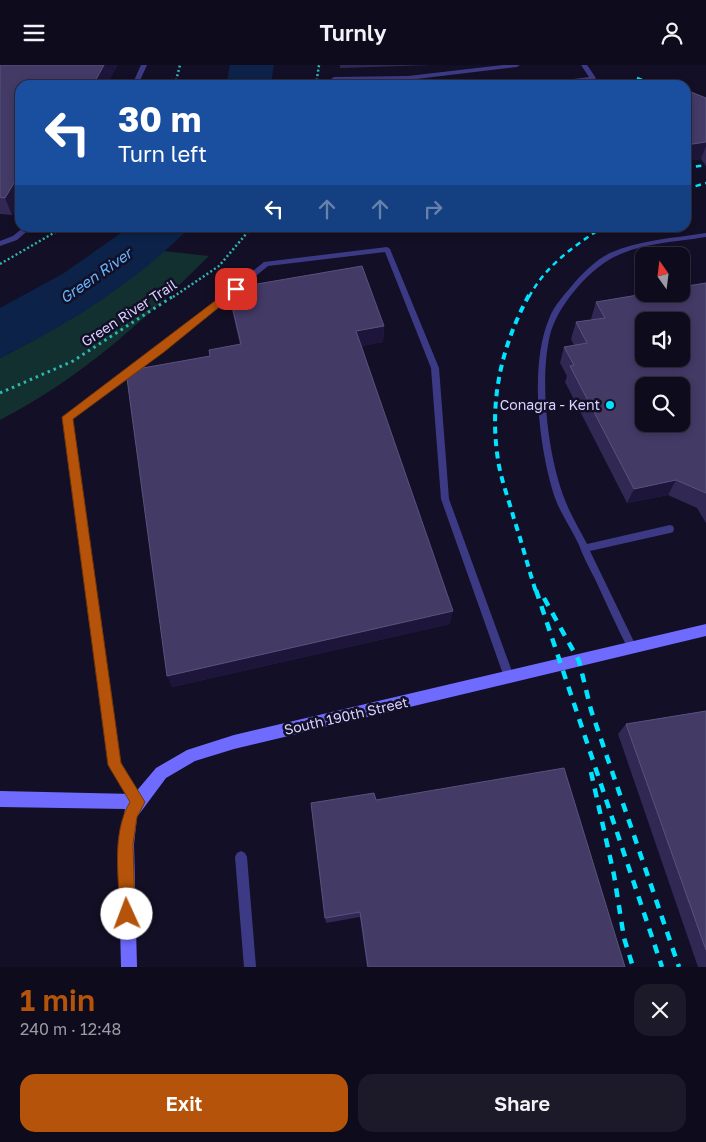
<!DOCTYPE html>
<html lang="en">
<head>
<meta charset="utf-8">
<style>
	body { margin:0; font-family:"Golos Text",sans-serif; background:#1c1929; color:#f1f3f6; height:100vh; display:flex; flex-direction:column; font-size:19px; white-space:nowrap }
	* { box-sizing:border-box; margin:0 }
	p { font-size:16px; color:#9b9ba3 }
	.icon { flex:none; width:28px; height:28px; fill:none; stroke:currentColor; stroke-width:2; stroke-linecap:round; stroke-linejoin:round }
	.map { position:relative; height:902px; overflow:hidden }
	.side { display:flex; flex-direction:column; background:#0e0b1c; flex:1 }
	.side>* { flex:none }
	.top-card { position:absolute; left:15px; top:15px; width:676px; height:152px; border-radius:15px; box-shadow:0 2px 8px #0003,0 0 0 1px #2e2b3b; background:#1a4fa0; color:#fff; overflow:hidden }
	.needle { width:32px; rotate:346deg }
	.fabs { position:absolute; left:635px; top:182px; display:grid; gap:10px }
	.fabs a { display:grid; place-items:center; width:55px; height:55px; border-radius:10px; background:#0e0b1c; box-shadow:0 2px 8px #0003,0 0 0 1px #2e2b3b; font-size:25px }
	.pin { position:absolute; display:grid; place-items:center; width:42px; height:42px; color:#fff; margin:-21px; border-radius:10px; box-shadow:0 2px 8px #0006 }
	.me { position:absolute; width:55px; margin:-28px; rotate:358deg; stroke-linejoin:round; filter:drop-shadow(0 0 4px #0008) }
	.turn { display:flex; align-items:center; gap:18px; height:105px; padding:0 20px; font-size:22px }
	.turn .icon { width:65px; height:65px; stroke-width:2.5 }
	.turn b { display:block; font-size:35px; line-height:42px }
	.lanes { display:flex; align-items:center; height:48px; padding:0 20px; background:#0003; justify-content:center; gap:25px; direction:ltr }
	.lanes .off { opacity:.35 }
	.round { display:grid; place-items:center; flex:none; width:52px; height:52px; border-radius:15px; background:#1c1929 }
	.head { display:flex; align-items:center; justify-content:space-between; height:85px; padding:0 20px }
	h1 { font-size:30px; font-weight:600; line-height:38px; color:#b45309 }
	.action { display:flex; gap:10px; margin-top:auto; padding:10px 20px }
	.action a { flex:1; height:58px; border-radius:15px; background:#b45309; color:#fff; font-size:20px; font-weight:600; line-height:58px; text-align:center }
	.action a+a { background:#1c1929; color:#f1f3f6 }
	header { display:flex; justify-content:space-between; align-items:center; height:65px; padding:0 20px; background:#0e0b1c; font-size:22px; font-weight:600 }
	.map>svg:first-child { display:block }
	.green { fill:#12302f }
	.water { fill:#0c2248 }
	.lines { fill:none; stroke-linecap:round; stroke-linejoin:round }
	.path-far1 { stroke:#2fb8b0; stroke-width:2.5; stroke-dasharray:2 2.5; stroke-linecap:butt }
	.path { stroke:#2fb8b0; stroke-width:3; stroke-dasharray:2.5 4; stroke-linecap:butt }
	.lane { fill:#3d3a85; fill-rule:evenodd }
	.secondary { fill:#6f6bff; fill-rule:evenodd }
	.rail-far2 { stroke:#00e5ff; stroke-width:2.5; stroke-dasharray:5.5 4.5; stroke-linecap:butt }
	.rail-far1 { stroke:#00e5ff; stroke-width:4; stroke-dasharray:7 5.5; stroke-linecap:butt }
	.rail { stroke:#00e5ff; stroke-width:4.5; stroke-dasharray:9 8; stroke-linecap:butt }
	.wall { fill:#312854 }
	.shaded-wall { fill:#1d163a }
	.building { fill:#433a66; stroke:#5a527e; fill-rule:evenodd }
	.route { fill:#b45309; stroke:#753606 }
	.poi-dot { fill:#00e5ff; stroke:#130f26; stroke-width:2 }
	.labels { text-anchor:middle; stroke-width:5; stroke-linejoin:round; paint-order:stroke }
	.street-label { font-size:14px; fill:#d9d4ff; stroke:#130f26 }
	.poi-label { font-size:14px; fill:#d9d4ff; stroke:#130f26; text-anchor:end }
	.water-label { font-size:15px; font-style:italic; fill:#62b6ff; stroke:#130f26 }
</style>
</head>
<body>
<header><svg class="icon" aria-label="menu" viewBox="0 0 24 24"><path d="M4 6h16M4 12h16M4 18h16"/></svg>Turnly<svg class="icon" aria-label="person" viewBox="0 0 24 24"><circle cx="12" cy="8" r="4"/><path d="M4 21q1-7 8-7t8 7"/></svg></header>
<div class="map">
<svg width="706" height="902" viewBox="0 0 706 902">
	<rect width="100%" height="100%" fill="#130f26"/>
	<path class="green" d="M164,186L209,191C143,256 83,312 0,355V293C61,263 111,228 164,186Z"/>
	<path class="water" d="M230,0H274L271,20H226Z
		M128,163H189C136,217 68,260 0,293V243L64,208Z"/>
	<g class="lines">
		<path class="path-far1" d="M175,20L180,0
			M316,20L319,0
			M0,199L64,162
			M173,232L219,201L252,162"/>
		<path class="path" d="M0,328L73,296L175,230"/>
		<path class="lane" d="M141,0H147L138,20H132Z
			M503,0H520L517,2L408,15L334,16L331,14L334,12L408,11Z
			M581,0H587L596,13L595,14L555,20H540L543,18L589,12Z
			M24,162H32L17,175L0,181V176L13,171Z
			M706,168V172C675,177 642,178 614,192C588,205 557,242 550,270C539,316 548,392 565,435C571,451 580,465 587,479L670,460L673,461L674,464L673,467L670,468L590,486L637,583L635,586L632,587L629,586C617,562 606,538 595,514C589,503 583,491 579,480C572,464 561,450 555,433C539,385 529,301 549,254C554,240 566,228 575,217C585,206 596,195 610,188C640,175 674,173 706,168Z
			M387,182L390,184L439,303L449,434L514,612L512,615L509,617L506,615L504,612L441,434L431,303L385,187L268,201L164,286L72,353L120,698L143,737L142,741L138,742L134,741L110,700L64,352L158,282L264,197Z
			M241,786L245,788L247,792L256,902H244L235,792L237,788Z"/>
		<path class="secondary" d="M706,559V571L234,684L195,696L166,713L137,752L134,779L137,902H121L118,779L125,744L0,742V726L134,729L156,703L187,685L234,670Z"/>
		<path class="rail-far2" d="M637,13L655,20
			M686,103L706,100
			M686,124L706,118
			M529,232C546,200 574,181 603,162"/>
		<path class="rail-far1" d="M529,230C501,282 489,336 498,395C501,415 509,435 514,454C522,478 528,502 536,527"/>
		<path class="rail" d="M536,525L662,902
			M544,533L579,596L591,645L679,902
			M591,707L614,810L624,873L633,902"/>
	</g>
	<path class="wall" d="M0,0L20,20V136L12,150L0,149Z
		M340,0H434L340,3Z
		M686,25L706,33V101L701,94L686,96Z
		M706,218V458L697,443L668,430L627,438L565,317L567,311L560,298L564,282L574,280L571,274L576,257L591,255V254L596,237Z
		M228,224L384,261L383,277L362,281L450,559L172,622L210,291L240,280L231,240Z
		M706,646V902H698L618,669L626,659Z
		M376,735L625,902H367L360,852L326,858L325,853Z"/>
	<path class="shaded-wall" d="M104,0H118L107,20H93Z
		M706,77V81L701,94L686,96V80Z
		M14,118L20,134V136L12,150L5,133Z
		M384,261L383,277L356,282V266Z
		M676,415L668,430L627,438L634,424Z
		M453,546L450,559L172,622L167,611Z"/>
	<path class="building" d="M0,0H104L93,20H20V118H14L5,133L0,132Z
		M660,15L672,20H628Z
		M686,25L706,33V77L686,80Z
		M362,201L384,261L356,266L453,546L167,611L126,306L210,291L209,285L241,279L228,224Z
		M706,218V428L676,415L634,424L570,301L574,300L564,282L587,278L576,257L605,253L596,237L644,229H681V222ZM644,256H681V294H644ZM644,321H681V359H644Z
		M706,646V885L626,659Z
		M564,703L625,902H368L360,847L325,853L311,738L374,728L376,735Z"/>
	<path class="route" d="M236,220L239,221V226L164,287L73,354L121,698L145,737L137,752L133,779L135,849L133,855L127,857L122,855L120,849C119,813 111,769 130,737L108,700L62,352Z"/>
	<circle class="poi-dot" cx="610" cy="340" r="5"/>
	<g class="labels">
		<g class="street-label">
			<text transform="translate(129 248) rotate(-33)" y="5">Green River Trail</text>
			<text transform="translate(346 651) rotate(-13)" y="5">South 190th Street</text>
		</g>
		<g class="poi-label">
			<text x="600" y="345">Conagra - Kent</text>
		</g>
		<g class="water-label">
			<text transform="translate(96 211) rotate(-35)" y="5">Green River</text>
		</g>
	</g>
</svg>
<div class="fabs">
<a><svg class="needle" viewBox="-14 -14 28 28"><path d="M0-13l5 13h-10z" fill="#e53935"/><path d="M0 13l5-13h-10z" fill="#9b9ba3"/></svg></a>
<a><svg class="icon" aria-label="sound" viewBox="0 0 24 24"><path d="M4 9h4l5-4v14l-5-4H4zM17 9q2 3 0 6"/></svg></a>
<a><svg class="icon" aria-label="search" viewBox="0 0 24 24"><circle cx="10" cy="10" r="6"/><path d="M15 15l6 6"/></svg></a>
</div>
<div class="pin" style="left:236px;top:224px;background:#d93025"><svg class="icon" aria-label="arrive" viewBox="0 0 24 24"><path d="M6 21V4h12l-3 4 3 4H6"/></svg></div>
<svg class="me" style="left:127px;top:849px" viewBox="-20 -20 40 40"><circle r="19" fill="#fff"/><path d="M0-13L10 11 0 6-10 11z" fill="#b45309"/></svg>
<div class="top-card">
<div class="turn"><svg class="icon" aria-label="left" viewBox="0 0 24 24"><path d="M17 20v-9H6M10 6l-5 5 5 5"/></svg><div><b>30 m</b>Turn left</div></div>
<div class="lanes"><svg class="icon" aria-label="left" viewBox="0 0 24 24"><path d="M17 20v-9H6M10 6l-5 5 5 5"/></svg><svg class="icon off" aria-label="ahead" viewBox="0 0 24 24"><path d="M12 20V5M6 11l6-6 6 6"/></svg><svg class="icon off" aria-label="ahead" viewBox="0 0 24 24"><path d="M12 20V5M6 11l6-6 6 6"/></svg><svg class="icon off" aria-label="right" viewBox="0 0 24 24"><path d="M7 20v-9h11M14 6l5 5-5 5"/></svg></div>
</div>
</div>
<section class="side">
<div class="head"><div><h1>1 min</h1><p>240 m · 12:48</p></div><a class="round"><svg class="icon" aria-label="close" viewBox="0 0 24 24"><path d="M6 6l12 12M18 6L6 18"/></svg></a></div>
<div class="action"><a>Exit</a><a>Share</a></div>
</section>
</body>
</html>
